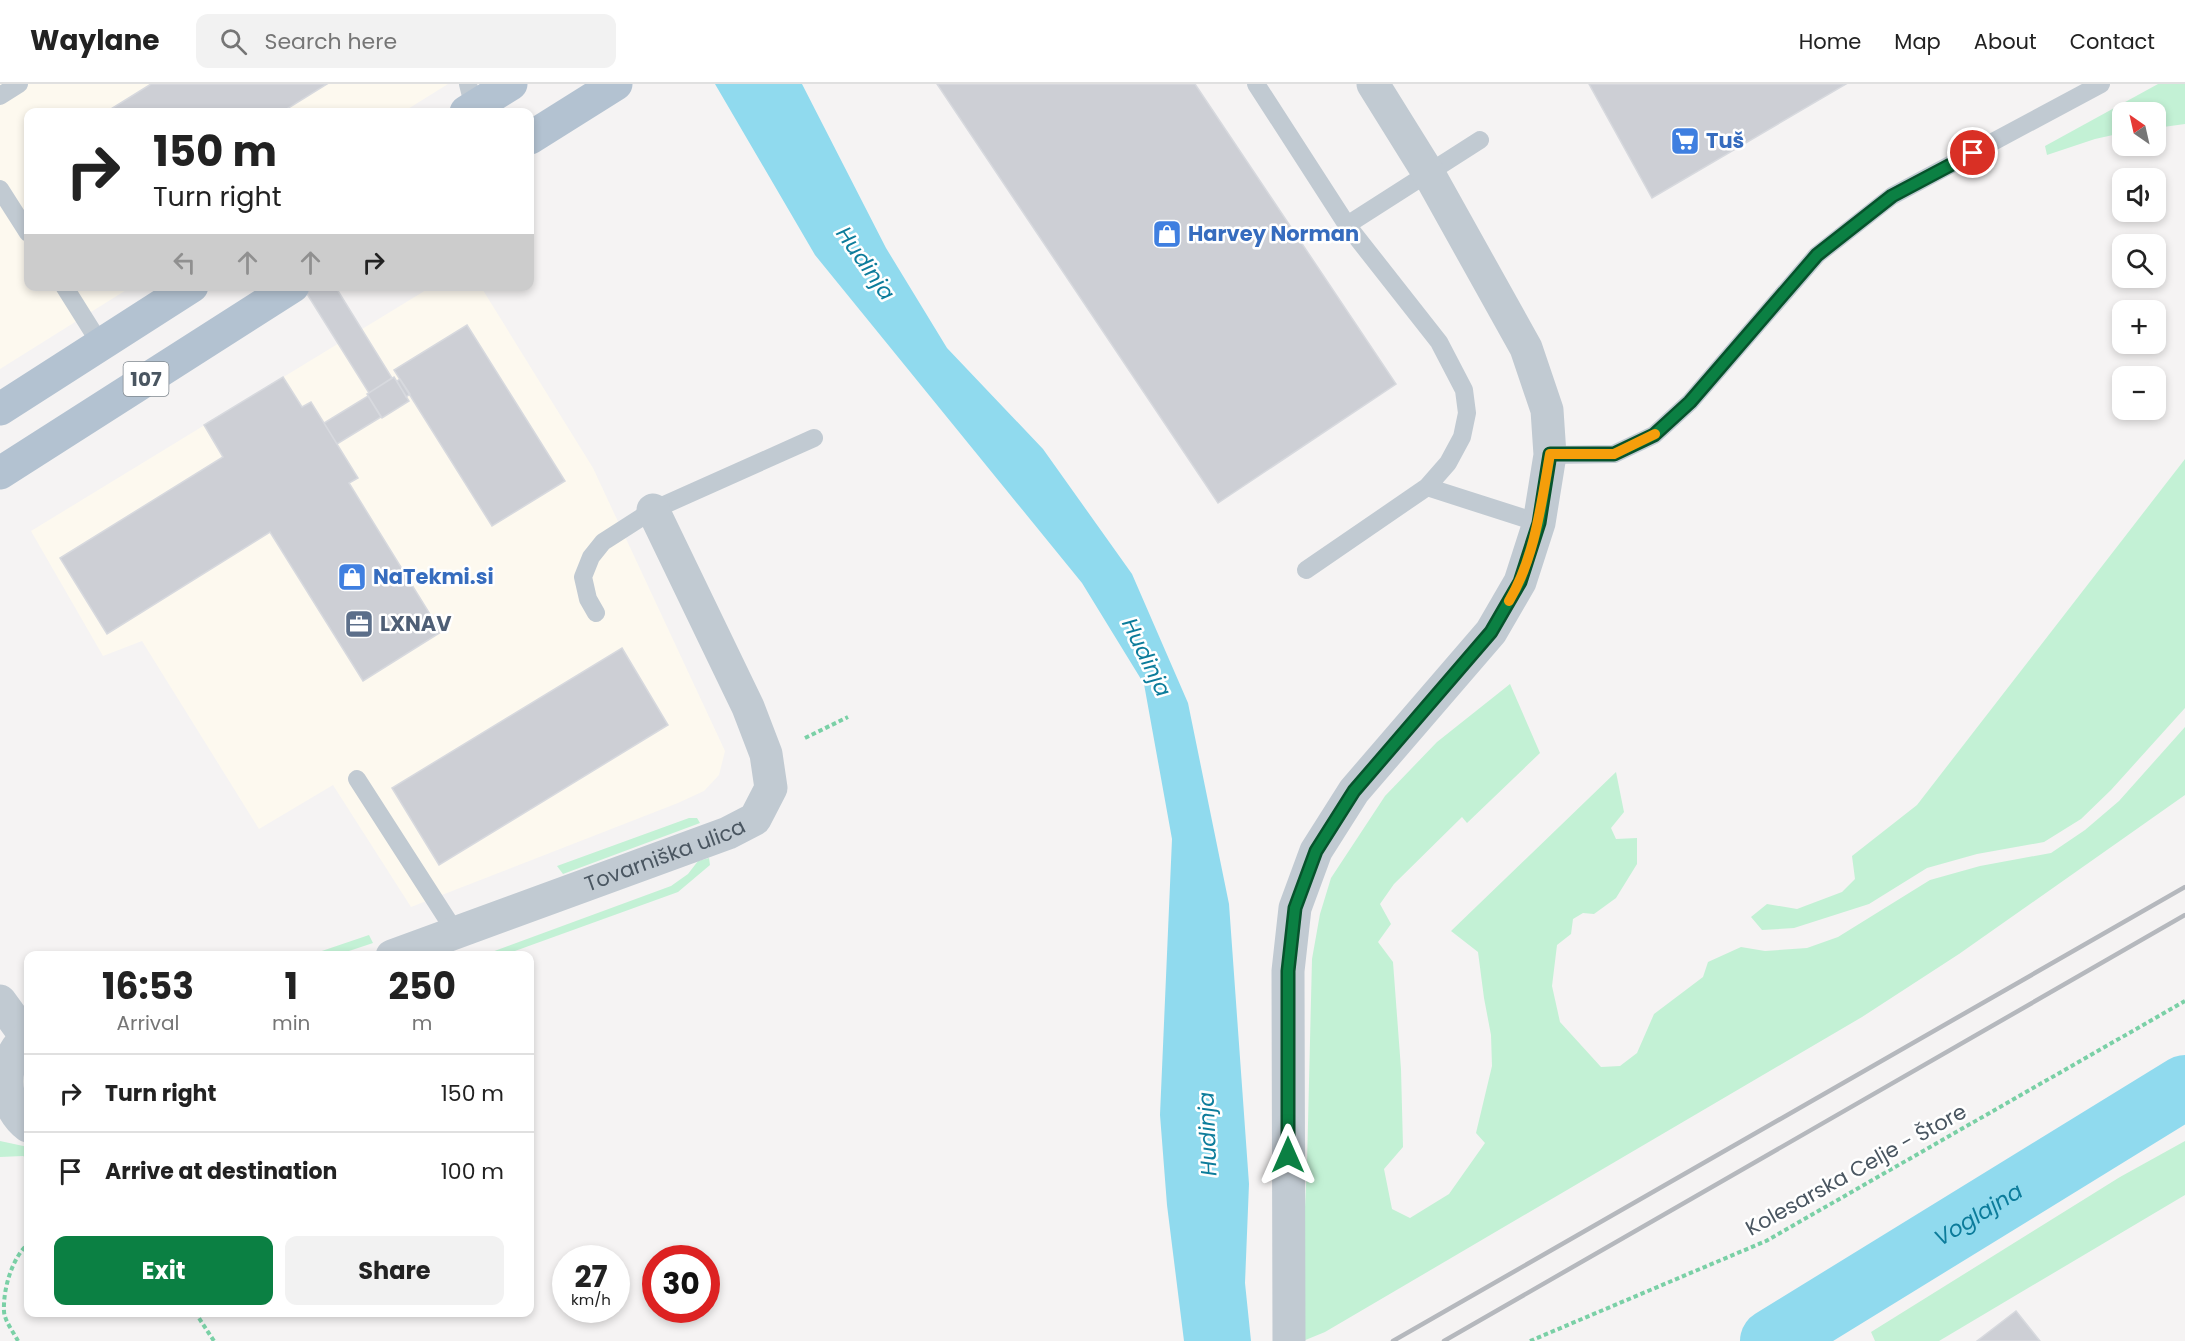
<!DOCTYPE html>
<html lang="en">
<head>
<meta charset="utf-8">
<style>
	body { margin:0; font-family:Poppins,sans-serif; background:#f2f2f2; color:#222; height:100vh; display:flex; flex-direction:column; font-size:22px; white-space:nowrap }
	* { box-sizing:border-box; margin:0 }
	p { font-size:20px; color:#767676 }
	.icon { flex:none; width:33px; height:33px; fill:none; stroke:currentColor; stroke-width:2; stroke-linecap:round; stroke-linejoin:round }
	.map { position:relative; flex:1; overflow:hidden }
	.drawer { position:absolute; left:24px; top:867px; width:510px; height:366px; display:flex; flex-direction:column; background:#fff; border-radius:12px; box-shadow:0 3px 9px #0003 }
	.drawer>* { flex:none }
	.hud { position:absolute; left:24px; top:24px; width:510px; height:183px; border-radius:12px; box-shadow:0 3px 9px #0003; background:#fff; color:#222; overflow:hidden }
	.needle { width:39px; rotate:326deg }
	.controls { position:absolute; left:2112px; top:18px; display:grid; gap:12px }
	.controls a { display:grid; place-items:center; width:54px; height:54px; border-radius:12px; background:#fff; box-shadow:0 3px 9px #0003; font-size:30px }
	.speed { position:absolute; left:552px; top:1161px; display:flex; gap:12px; font-size:30px; font-weight:700; text-align:center }
	.speed>* { display:grid; place-content:center; width:78px; height:78px; border-radius:50%; background:#fff; box-shadow:0 3px 9px #0003; line-height:1 }
	.speed small { font-size:15px; font-weight:400 }
	.speed .limit { border:9px solid #d22; background:#fff; color:#111 }
	.pin { position:absolute; display:grid; place-items:center; width:51px; height:51px; color:#fff; margin:-26px; border:3px solid #fff; border-radius:50%; box-shadow:0 2px 6px #0007 }
	.me { position:absolute; width:66px; margin:-33px; rotate:0deg; stroke-linejoin:round; filter:drop-shadow(0 0 4px #0008) }
	.turn { display:flex; align-items:center; gap:21px; height:126px; padding:0 30px; font-size:27px }
	.turn .icon { width:78px; height:78px; stroke-width:2.5 }
	.turn b { display:block; font-size:42px; line-height:51px }
	.lanes { display:flex; align-items:center; height:57px; padding:0 30px; background:#0003; justify-content:center; gap:30px; direction:ltr }
	.lanes .off { opacity:.35 }
	.eta { display:flex; justify-content:space-evenly; align-items:center; height:102px; text-align:center }
	.eta b { font-size:36px; font-weight:700; line-height:42px }
	.cta { display:flex; gap:12px; margin-top:auto; padding:12px 30px }
	.cta a { flex:1; height:69px; border-radius:12px; background:#0b8043; color:#fff; font-size:24px; font-weight:700; line-height:69px; text-align:center }
	.cta a+a { background:#f2f2f2; color:#222 }
	ul { padding:0; list-style:none }
	li { display:flex; align-items:center; gap:18px; height:78px; padding:0 30px; border-top:2px solid #e0e0e0 }
	li div { flex:1 }
	li b { display:block; font-size:22px }
	li em { font-style:normal }
	header { display:flex; align-items:center; gap:36px; box-sizing:border-box; height:84px; padding:0 30px; background:#fff; border-bottom:2px solid #e0e0e0 }
	header strong { font-size:28px }
	nav { display:flex; gap:33px; margin-inline-start:auto; font-size:21px }
	.search { width:420px; height:54px; background:#f2f2f2; display:flex; align-items:center; gap:15px; box-sizing:border-box; padding:0 21px; border-radius:12px; color:#767676; font-size:22px }
	.map>svg:first-child { display:block }
	.commercial { fill:#fdf9ef }
	.green { fill:#c3f1d5 }
	.water { fill:#90daee }
	.lines { fill:none; stroke-linecap:round; stroke-linejoin:round }
	.river { stroke:#90daee; stroke-width:64 }
	.building { fill:#cdcfd5; stroke:#d7d9de; stroke-width:1.5 }
	.path { stroke:#7ad0a6; stroke-width:4; stroke-dasharray:4.5 3; stroke-linecap:butt }
	.lane { stroke:#c1cad2; stroke-width:18 }
	.street { stroke:#c1cad2; stroke-width:33 }
	.primary { stroke:#b3c2d1; stroke-width:33 }
	.rail { stroke:#b5b8bd; stroke-width:4.5 }
	.route-casing { stroke:#07532c; stroke-width:15 }
	.route { stroke:#0b8043; stroke-width:10 }
	.slow { stroke:#f59e0b; stroke-width:10 }
	.labels { text-anchor:middle; stroke-width:5; stroke-linejoin:round; paint-order:stroke }
	.shield { fill:#fff; stroke:#808990; stroke-width:1.5 }
	.shield-label { font-size:20px; font-weight:bold; fill:#4a5661 }
	.shop-label { font-size:21px; font-weight:bold; fill:#366cbe; stroke:#fff; text-anchor:start }
	.service-label { font-size:21px; font-weight:bold; fill:#4e5e75; stroke:#fff; text-anchor:start }
	.street-label { font-size:21px; fill:#4a5661; stroke:#fff }
	.water-label { font-size:22px; font-style:italic; fill:#0c7c9b; stroke:#fff }
</style>
</head>
<body>
<header>
<strong>Waylane</strong>
<div class="search"><svg class="icon" aria-label="search" viewBox="0 0 24 24"><circle cx="10" cy="10" r="6"/><path d="M15 15l6 6"/></svg>Search here</div>
<nav><a>Home</a><a>Map</a><a>About</a><a>Contact</a></nav>
</header>
<div class="map">
<svg width="2185" height="1257" viewBox="0 0 2185 1257">
	<rect width="100%" height="100%" fill="#f5f3f3"/>
	<path class="commercial" d="M0,0H448L403,28H28V202L131,203L0,285Z
		M431,203H481L593,384L725,667L719,691L704,707L678,719L411,823L333,701L259,745L142,557L103,572L31,447Z"/>
	<path class="green" d="M2158,0H2185V40L2156,44V28H2122V49L2095,55L2047,71L2045,62Z
		M2185,375V624L2111,706L2081,735L2044,758L1977,770L1927,784L1869,820L1794,844L1762,846L1751,833L1767,820L1797,825L1842,808L1855,795L1852,772L1917,721Z
		M1510,600L1540,669L1467,739L1462,733L1394,800L1380,820L1391,840L1378,858L1393,878L1401,985L1403,1063L1384,1085L1392,1125L1410,1134L1449,1110L1485,1059L1476,1049L1492,982L1491,951L1484,914L1478,868L1451,847L1616,688L1624,728L1611,744L1616,755L1637,754V780L1616,814L1594,830L1583,829L1573,835L1571,850L1557,861L1552,902L1560,938L1601,983L1620,982L1637,969L1654,930L1703,893L1708,878L1741,863L1765,867L1807,864L1838,853L1930,796L1980,782L2051,769L2085,746L2119,717L2185,643V711L1959,870L1862,933L1325,1248L1303,1257L1304,1144L1307,1081L1312,875L1320,830L1331,794L1385,712L1437,658Z
		M689,734H697L700,739L563,790L557,782Z
		M709,774L710,781L678,808L504,871L481,872L671,802L688,790L698,777Z
		M369,851L373,859L337,871H310Z
		M0,1057L28,1063V1075L23,1072L0,1073Z
		M2185,1057V1111L1939,1257H1875L1871,1248L2120,1093Z"/>
	<path class="water" d="M715,0H802L886,164L947,264L1043,365L1132,490L1188,619L1229,820L1249,1100L1245,1199L1251,1257H1184L1167,1121L1160,1031L1172,755L1144,600L1082,499L815,171Z"/>
	<g class="lines">
		<path class="river" id="s1" d="M1772,1257L2185,1003"/>
	</g>
	<path class="building" d="M151,0H327L282,28H106Z
		M937,0H1195L1396,300L1218,419Z
		M1589,0H1846L1652,114Z
		M302,202H335L392,294L369,309Z
		M467,241L565,397L492,442L394,286Z
		M283,293L302,323L311,318L358,394L349,399L441,548L363,597L270,448L107,550L60,474L223,373L204,341Z
		M394,293L409,317L382,334L367,310Z
		M400,295L410,310L406,313L397,297Z
		M368,312L381,333L337,360L324,339Z
		M622,564L668,641L439,781L392,704Z
		M2016,1227L2040,1257H1977Z"/>
	<g class="lines">
		<path class="path" d="M805,654L848,633
			M195,1228L214,1257
			M18,1257C14,1249 4,1236 4,1227C3,1205 12,1174 28,1160
			M1530,1257L1766,1157L2185,917"/>
		<path class="lane" d="M468,0L474,24
			M1256,0L1347,141L1439,258L1464,306L1467,329L1462,353L1448,379L1427,403L1306,486
			M0,12L19,0
			M0,105L28,149
			M1347,141L1480,56
			M64,202L101,261
			M1550,371L1614,370L1654,351L1690,318L1817,171L1892,112L2101,0
			M1427,403L1539,439
			M596,529L588,515L583,493L591,473L603,458L653,426L814,354
			M357,695L456,849"/>
		<g class="street">
			<path id="s2" d="M392,872L728,749L755,735L771,704L766,670L748,623L653,426"/>
			<path d="M0,917L27,954"/>
			<path d="M28,953C0,974 0,1021 28,1042"/>
			<path d="M1289,1257L1288,887L1295,824L1316,767L1354,707L1491,548L1520,498L1539,439L1550,371L1547,326L1526,264L1429,90L1373,0"/>
		</g>
		<path class="primary" d="M466,28L511,0
			M530,54L616,0
			M0,325L192,202
			M0,389L293,202"/>
		<path class="rail" d="M1393,1257L2185,803
			M1444,1257L2185,831"/>
	</g>
	<g class="lines">
		<g class="route-casing">
			<path id="route" d="M1288,1071V887L1295,824L1316,767L1354,707L1491,548L1520,498L1539,439L1550,370H1614L1654,351L1690,318L1817,171L1892,112L1973,69"/>
		</g>
		<use href="#route" class="route"/>
		<path class="slow" d="M1509,517C1535,473 1541,421 1550,370H1614L1655,350"/>
	</g>
	<defs>
		<g id="supermarket-square" transform="scale(1.5)"><rect x="-9" y="-9" width="18" height="18" rx="4" fill="#3f7fe0" stroke="#fff"/><path d="M-6-5.5h2.5l.6 2H6L4.5 2H-2.5L-4.4-4H-6ZM-1.5 3.2a1.3 1.3 0 1 0 .1 0ZM3 3.2a1.3 1.3 0 1 0 .1 0Z" fill="#fff"/></g>
		<g id="shop-square" transform="scale(1.5)"><rect x="-9" y="-9" width="18" height="18" rx="4" fill="#3f7fe0" stroke="#fff"/><path d="M-5-2.5h2.3a2.7 3.5 0 0 1 5.4 0H5L5.5 6h-11ZM-1.5-2.5h3a1.5 2.3 0 0 0-3 0Z" fill="#fff"/></g>
		<g id="office-square" transform="scale(1.5)"><rect x="-9" y="-9" width="18" height="18" rx="4" fill="#5c6f8a" stroke="#fff"/><path d="M-6-3h4V-5.5h4V-3h4V5H-6ZM-1-4.5V-3h2v-1.5ZM-6 0V1H6V0Z" fill="#fff"/></g>
	</defs>
	<g fill-rule="evenodd">
		<use href="#supermarket-square" x="1685" y="57"/>
		<use href="#shop-square" x="1167" y="150"/>
		<use href="#shop-square" x="352" y="493"/>
		<use href="#office-square" x="359" y="540"/>
	</g>
	<g class="labels">
		<rect class="shield" x="123.5" y="278" width="45" height="34" rx="4.5"/>
		<g class="shield-label">
			<text x="146" y="302">107</text>
		</g>
		<g class="shop-label">
			<text x="1706" y="64">Tuš</text>
			<text x="1188" y="157">Harvey Norman</text>
			<text x="373" y="500">NaTekmi.si</text>
		</g>
		<g class="service-label">
			<text x="380" y="547">LXNAV</text>
		</g>
		<g class="street-label">
			<text dy="7" stroke="none"><textPath href="#s2" startOffset="291">Tovarniška ulica</textPath></text>
			<text transform="translate(1856 1086) rotate(-29)" y="7">Kolesarska Celje - Štore</text>
		</g>
		<g class="water-label">
			<text transform="translate(866 179) rotate(55)" y="8">Hudinja</text>
			<text transform="translate(1147 573) rotate(64)" y="8">Hudinja</text>
			<text transform="translate(1207 1050) rotate(-92)" y="8">Hudinja</text>
			<text dy="8" stroke="none"><textPath href="#s1" startOffset="242">Voglajna</textPath></text>
		</g>
	</g>
</svg>
<div class="controls">
<a><svg class="needle" viewBox="-14 -14 28 28"><path d="M0-13l5 13h-10z" fill="#e53935"/><path d="M0 13l5-13h-10z" fill="#767676"/></svg></a>
<a><svg class="icon" aria-label="sound" viewBox="0 0 24 24"><path d="M4 9h4l5-4v14l-5-4H4zM17 9q2 3 0 6"/></svg></a>
<a><svg class="icon" aria-label="search" viewBox="0 0 24 24"><circle cx="10" cy="10" r="6"/><path d="M15 15l6 6"/></svg></a>
<a>+</a>
<a>−</a>
</div>
<div class="speed"><div>27<small>km/h</small></div><div class="limit">30</div></div>
<div class="pin" style="left:1973px;top:69px;background:#d93025"><svg class="icon" aria-label="arrive" viewBox="0 0 24 24"><path d="M6 21V4h12l-3 4 3 4H6"/></svg></div>
<svg class="me" style="left:1288px;top:1071px" viewBox="-20 -20 40 40"><path d="M0-17L14 15 0 8-14 15z" fill="#0b8043" stroke="#fff" stroke-width="4"/></svg>
<div class="hud">
<div class="turn"><svg class="icon" aria-label="right" viewBox="0 0 24 24"><path d="M7 20v-9h11M14 6l5 5-5 5"/></svg><div><b>150 m</b>Turn right</div></div>
<div class="lanes"><svg class="icon off" aria-label="left" viewBox="0 0 24 24"><path d="M17 20v-9H6M10 6l-5 5 5 5"/></svg><svg class="icon off" aria-label="ahead" viewBox="0 0 24 24"><path d="M12 20V5M6 11l6-6 6 6"/></svg><svg class="icon off" aria-label="ahead" viewBox="0 0 24 24"><path d="M12 20V5M6 11l6-6 6 6"/></svg><svg class="icon" aria-label="right" viewBox="0 0 24 24"><path d="M7 20v-9h11M14 6l5 5-5 5"/></svg></div>
</div>
<section class="drawer">
<div class="eta">
<div><b>16:53</b><p>Arrival</p></div>
<div><b>1</b><p>min</p></div>
<div><b>250</b><p>m</p></div>
</div>
<ul>
<li><svg class="icon" aria-label="right" viewBox="0 0 24 24"><path d="M7 20v-9h11M14 6l5 5-5 5"/></svg><div><b>Turn right</b></div><em>150 m</em></li>
<li><svg class="icon" aria-label="arrive" viewBox="0 0 24 24"><path d="M6 21V4h12l-3 4 3 4H6"/></svg><div><b>Arrive at destination</b></div><em>100 m</em></li>
</ul>
<div class="cta"><a>Exit</a><a>Share</a></div>
</section>
</div>
</body>
</html>
